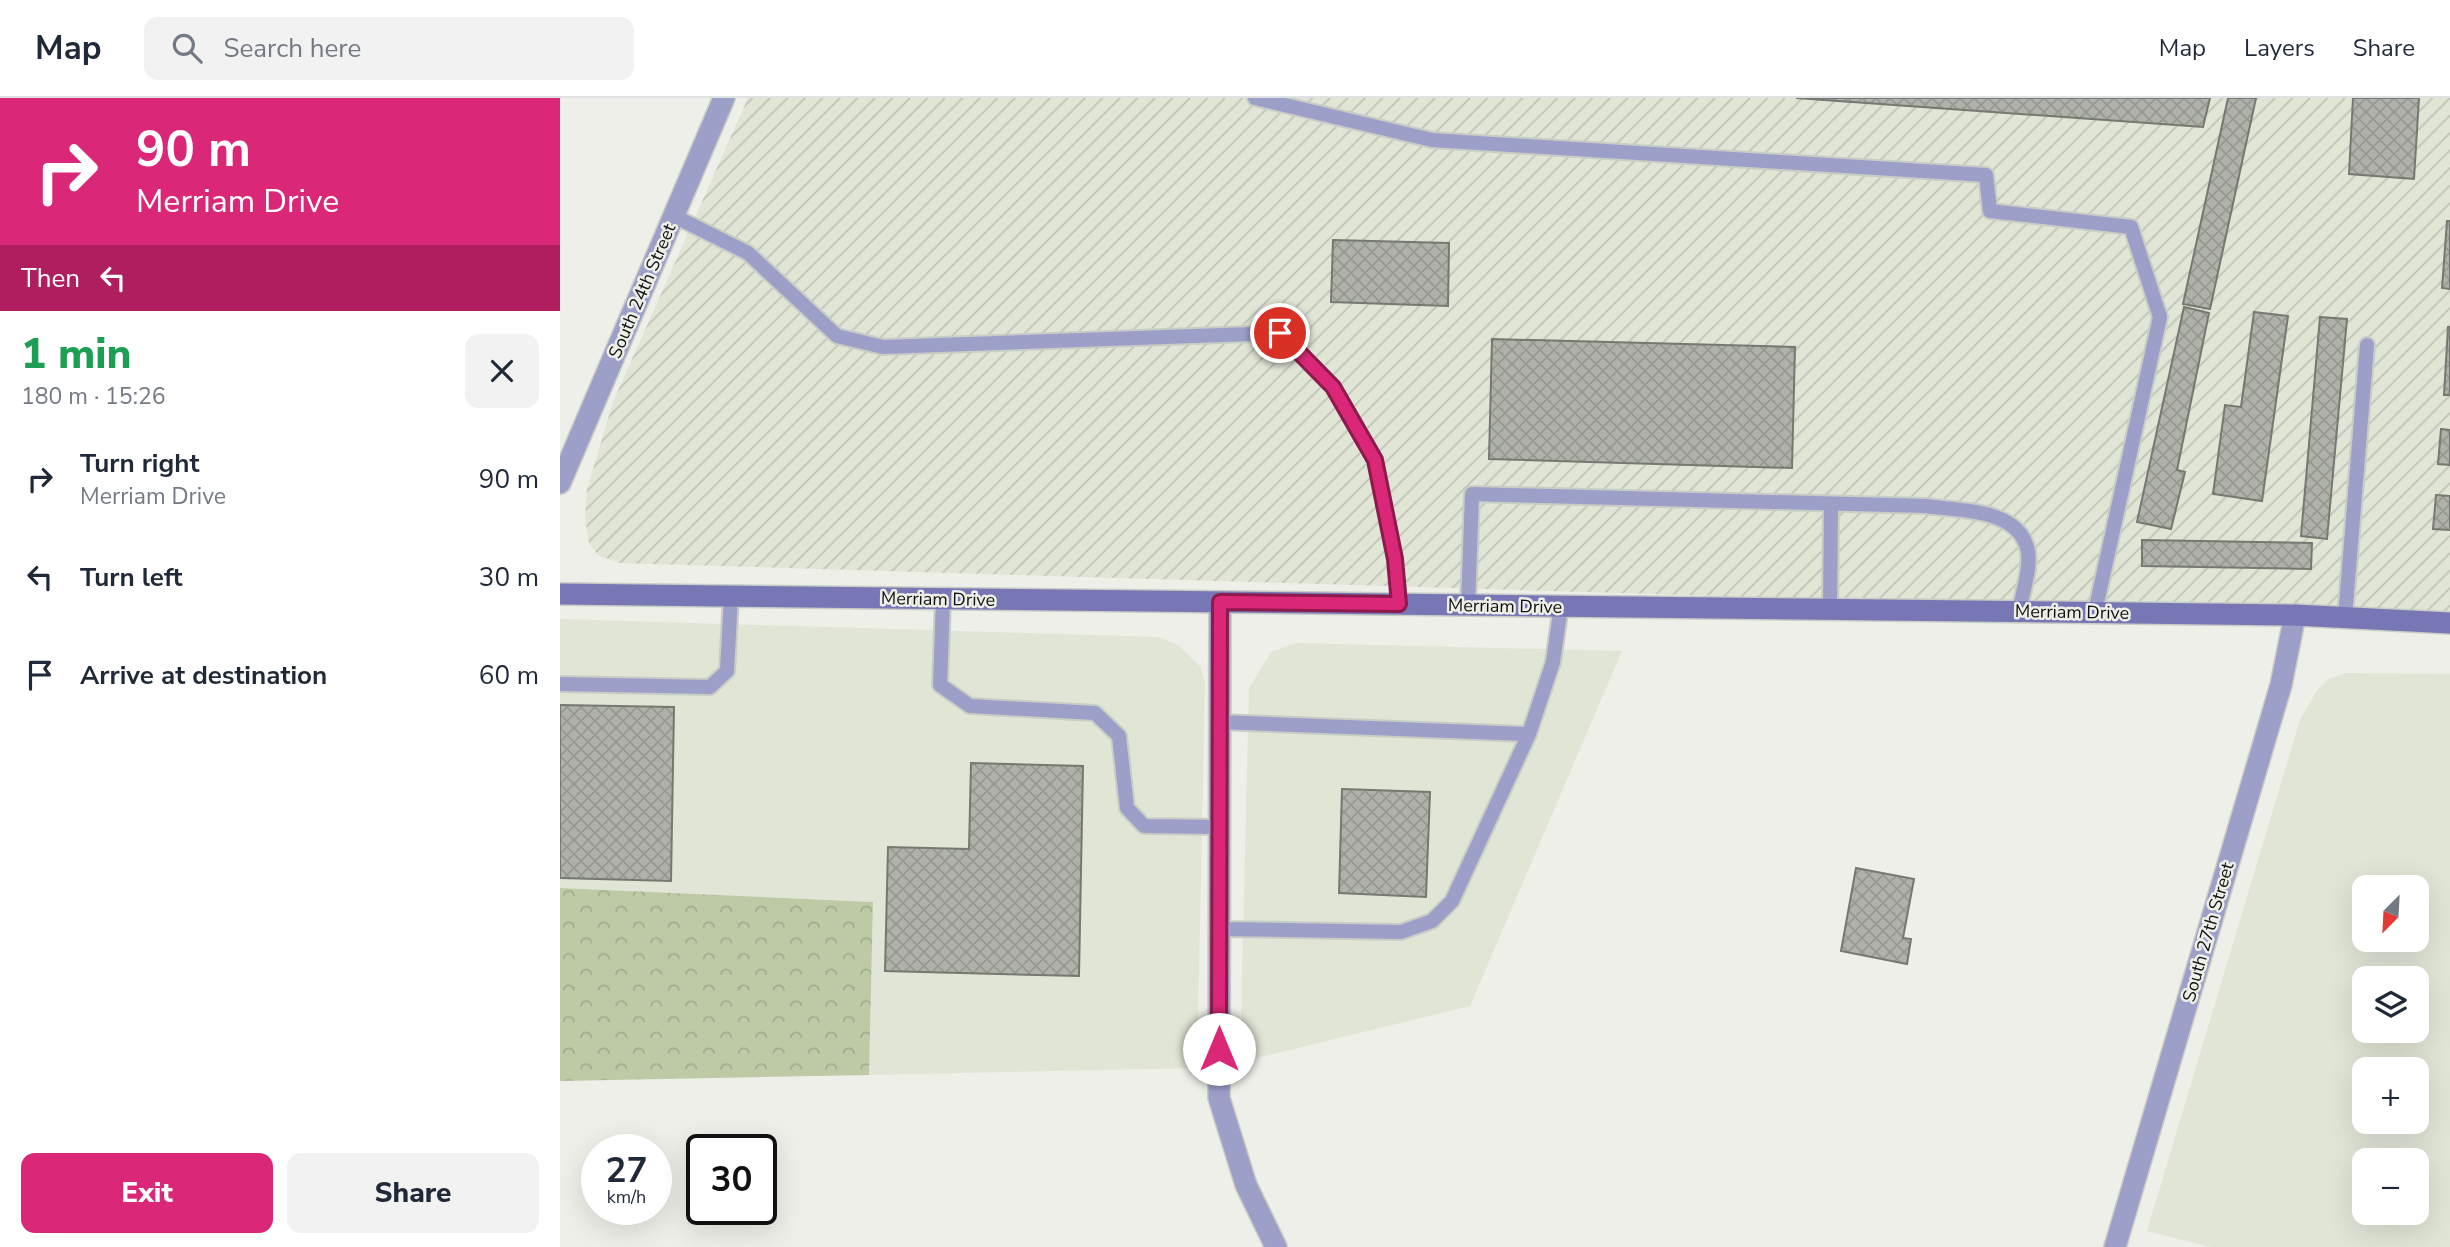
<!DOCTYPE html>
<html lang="en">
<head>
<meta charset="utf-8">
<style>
	body { margin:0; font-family:"Nunito Sans",sans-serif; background:#f2f2f3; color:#1f2937; height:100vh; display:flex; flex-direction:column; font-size:26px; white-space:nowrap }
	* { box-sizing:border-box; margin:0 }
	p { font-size:23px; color:#747a83 }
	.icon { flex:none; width:38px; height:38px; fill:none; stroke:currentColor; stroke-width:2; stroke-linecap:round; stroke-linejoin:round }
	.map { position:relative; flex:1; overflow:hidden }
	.sheet { display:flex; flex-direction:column; background:#fff; width:560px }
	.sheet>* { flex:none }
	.banner { background:#db2777; color:#fff; overflow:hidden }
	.needle { width:46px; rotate:204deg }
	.fabs { position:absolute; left:1792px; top:777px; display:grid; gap:14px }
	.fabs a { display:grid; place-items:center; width:77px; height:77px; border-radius:14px; background:#fff; box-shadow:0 7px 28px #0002; font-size:35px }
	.speed { position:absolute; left:21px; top:1036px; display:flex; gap:14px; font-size:35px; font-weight:700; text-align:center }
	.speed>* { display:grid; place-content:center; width:91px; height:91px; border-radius:50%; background:#fff; box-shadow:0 7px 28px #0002; line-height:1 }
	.speed small { font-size:18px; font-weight:400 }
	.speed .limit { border:4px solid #111; border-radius:10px; background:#fff; color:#111 }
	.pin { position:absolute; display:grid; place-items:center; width:60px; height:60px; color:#fff; margin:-30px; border:4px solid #fff; border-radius:50%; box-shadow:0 2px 7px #0007 }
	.me { position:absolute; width:77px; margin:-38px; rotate:0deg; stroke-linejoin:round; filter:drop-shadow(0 0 5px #0008) }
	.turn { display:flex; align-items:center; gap:24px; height:147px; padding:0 21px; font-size:32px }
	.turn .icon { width:91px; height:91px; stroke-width:2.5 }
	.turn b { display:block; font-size:49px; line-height:60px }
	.then { display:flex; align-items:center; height:66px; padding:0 21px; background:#0003; gap:14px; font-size:26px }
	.round { display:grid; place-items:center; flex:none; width:74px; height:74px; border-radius:14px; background:#f2f2f3 }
	.headline { display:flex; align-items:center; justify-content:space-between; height:119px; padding:0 21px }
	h1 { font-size:42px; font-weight:800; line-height:52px; color:#1e9e55 }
	.cta { display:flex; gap:14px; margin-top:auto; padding:14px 21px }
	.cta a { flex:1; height:80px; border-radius:14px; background:#db2777; color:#fff; font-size:28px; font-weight:800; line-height:80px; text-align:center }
	.cta a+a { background:#f2f2f3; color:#1f2937 }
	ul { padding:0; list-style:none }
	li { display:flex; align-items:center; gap:21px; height:98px; padding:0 21px }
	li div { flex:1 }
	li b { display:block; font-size:26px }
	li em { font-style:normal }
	header { display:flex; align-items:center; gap:42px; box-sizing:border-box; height:98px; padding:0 35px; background:#fff; border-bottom:2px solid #e0e1e3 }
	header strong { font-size:33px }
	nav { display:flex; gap:38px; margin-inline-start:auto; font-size:24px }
	.search { width:490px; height:63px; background:#f2f2f3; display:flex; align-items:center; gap:18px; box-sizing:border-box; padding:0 24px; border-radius:14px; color:#747a83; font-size:26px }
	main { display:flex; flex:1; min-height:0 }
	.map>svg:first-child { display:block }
	.built { fill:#e0e5d6; fill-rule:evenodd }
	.industrial { fill:url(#industrial-furrows) }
	.forest { fill:url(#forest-crowns) }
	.building { fill:url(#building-cross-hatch); stroke:#767872; stroke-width:2 }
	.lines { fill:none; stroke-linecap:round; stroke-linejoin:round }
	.service-casing { stroke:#caccc6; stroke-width:18 }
	.minor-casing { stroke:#caccc6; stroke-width:24 }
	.tertiary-casing { stroke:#caccc6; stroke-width:24 }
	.secondary-casing { stroke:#caccc6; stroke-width:24 }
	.service { stroke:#9c9fc8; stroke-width:14 }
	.minor { stroke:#9c9fc8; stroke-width:21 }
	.tertiary { stroke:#9c9fc8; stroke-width:21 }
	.secondary { stroke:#7677b4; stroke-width:21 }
	.route-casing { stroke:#8e194d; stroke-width:18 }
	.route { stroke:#db2777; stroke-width:12 }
	.labels { text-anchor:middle; stroke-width:5; stroke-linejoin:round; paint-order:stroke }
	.street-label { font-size:18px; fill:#121311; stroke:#edefe8 }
</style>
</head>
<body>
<header>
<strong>Map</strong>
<div class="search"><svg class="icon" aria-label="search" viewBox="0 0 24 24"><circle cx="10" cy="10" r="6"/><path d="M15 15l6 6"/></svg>Search here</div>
<nav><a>Map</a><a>Layers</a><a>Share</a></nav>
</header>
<main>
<section class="sheet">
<div class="banner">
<div class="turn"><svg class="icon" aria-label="right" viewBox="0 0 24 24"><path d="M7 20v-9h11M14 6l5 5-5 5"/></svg><div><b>90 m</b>Merriam Drive</div></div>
<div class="then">Then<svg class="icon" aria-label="left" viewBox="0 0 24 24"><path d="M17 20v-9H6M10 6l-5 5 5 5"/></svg></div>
</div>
<div class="headline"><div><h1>1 min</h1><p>180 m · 15:26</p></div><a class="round"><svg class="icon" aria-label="close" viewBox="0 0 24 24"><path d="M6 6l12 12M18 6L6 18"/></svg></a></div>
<ul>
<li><svg class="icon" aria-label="right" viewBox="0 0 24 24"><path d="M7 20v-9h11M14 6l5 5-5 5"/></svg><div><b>Turn right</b><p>Merriam Drive</p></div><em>90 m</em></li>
<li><svg class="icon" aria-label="left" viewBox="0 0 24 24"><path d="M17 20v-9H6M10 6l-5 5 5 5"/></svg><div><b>Turn left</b></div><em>30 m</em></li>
<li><svg class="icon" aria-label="arrive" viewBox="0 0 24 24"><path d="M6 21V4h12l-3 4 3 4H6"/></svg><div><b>Arrive at destination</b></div><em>60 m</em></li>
</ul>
<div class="cta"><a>Exit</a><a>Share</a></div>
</section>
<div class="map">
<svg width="1890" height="1149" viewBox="0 0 1890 1149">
	<defs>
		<pattern id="industrial-furrows" width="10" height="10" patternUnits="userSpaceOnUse" patternTransform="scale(1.75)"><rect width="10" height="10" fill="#e0e5d6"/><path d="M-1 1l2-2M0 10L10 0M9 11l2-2" fill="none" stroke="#bfc4b7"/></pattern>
		<pattern id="forest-crowns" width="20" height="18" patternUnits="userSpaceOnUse" patternTransform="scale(1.75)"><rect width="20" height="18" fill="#bdcaa5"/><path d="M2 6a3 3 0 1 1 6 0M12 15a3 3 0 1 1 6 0" fill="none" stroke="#a1ad8d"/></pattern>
		<pattern id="building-cross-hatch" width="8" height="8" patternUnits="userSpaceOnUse" patternTransform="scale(1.75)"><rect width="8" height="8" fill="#afb2aa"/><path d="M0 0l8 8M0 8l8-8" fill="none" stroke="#969891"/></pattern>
	</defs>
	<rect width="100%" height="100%" fill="#edefe8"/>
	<path class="built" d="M0,521L598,539L618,547L641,569L645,586L637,970L309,977L313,804L0,790Z
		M736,545L1062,553L910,908L680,964L689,590L711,554Z
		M1785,575L1890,576V1149H1651L1587,1133L1740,622L1757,592L1769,581ZM1804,789H1857V842H1804ZM1804,880H1857V933H1804ZM1804,971H1857V1024H1804ZM1804,1062H1857V1115H1804Z"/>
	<path class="industrial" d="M188,0H1890V520L59,465L38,457L29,445L25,421L27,391L53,304Z"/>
	<path class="forest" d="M0,790L313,804L309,977L0,983Z"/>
	<path class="building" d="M1236,0H1650L1643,29Z
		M1668,0H1696L1650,211L1623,206Z
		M1793,0H1859L1854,81L1789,76Z
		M1887,123H1890V191L1882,190Z
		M773,142L889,145L888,208L771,204Z
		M1624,209L1649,215L1617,372L1625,374L1611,431L1577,424Z
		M1694,214L1728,218L1702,403L1653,396L1665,307L1681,309Z
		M1760,219L1787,221L1767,441L1741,438Z
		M1888,229H1890V297H1884Z
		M932,241L1235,249L1232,370L929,361Z
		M1881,331L1890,332V367L1878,366Z
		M1876,397L1890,398V432L1873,431Z
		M1582,442L1752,445L1751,471L1582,468Z
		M0,607L114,609L111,783L0,780Z
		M411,665L523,668L519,878L325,873L328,749L409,751Z
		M782,691L870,694L866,799L779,795Z
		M1296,770L1354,781L1343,840L1351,841L1347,866L1281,853Z"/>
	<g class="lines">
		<g class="service-casing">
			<path id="service" d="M695,0L872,42L1426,77L1430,113L1571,129L1600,219L1535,514
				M114,118L188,155L277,238L323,249L720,235L773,289L815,362L835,461L839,506
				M383,501L380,587L410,608L535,615L559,638L567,710L584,728L660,729
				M908,507L912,396L1366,408C1399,413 1461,410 1468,454C1471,471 1462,496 1459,514
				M1270,511L1271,406
				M1785,520L1807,247
				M0,586L150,589L167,573L171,498
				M660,624L969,636
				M659,831L841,834L872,823L892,803L969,636L993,564L1001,508"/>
		</g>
		<g class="minor-casing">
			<path id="minor" d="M660,504L659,1000L686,1087L716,1149
				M1555,1149L1721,587L1735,517"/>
		</g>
		<g class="tertiary-casing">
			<path id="tertiary" d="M0,385L164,0"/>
		</g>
		<g class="secondary-casing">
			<path id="secondary" d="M0,496L1735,517L1890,525"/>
		</g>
		<use href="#service" class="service"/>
		<use href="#minor" class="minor"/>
		<use href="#tertiary" class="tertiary"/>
		<use href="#secondary" class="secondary"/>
	</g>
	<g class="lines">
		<g class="route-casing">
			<path id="route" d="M659,951L660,504L839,506L835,461L815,362L773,289L720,235"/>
		</g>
		<use href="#route" class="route"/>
	</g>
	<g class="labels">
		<g class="street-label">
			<text transform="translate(82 193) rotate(-67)" y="6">South 24th Street</text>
			<text transform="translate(378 501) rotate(1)" y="6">Merriam Drive</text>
			<text transform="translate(945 508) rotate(1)" y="6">Merriam Drive</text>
			<text transform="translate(1512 514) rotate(1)" y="6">Merriam Drive</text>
			<text transform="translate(1648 834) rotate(-74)" y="6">South 27th Street</text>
		</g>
	</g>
</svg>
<div class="fabs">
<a><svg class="needle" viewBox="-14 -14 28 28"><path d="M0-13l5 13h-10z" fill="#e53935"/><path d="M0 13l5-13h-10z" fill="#747a83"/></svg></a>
<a><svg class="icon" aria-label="layers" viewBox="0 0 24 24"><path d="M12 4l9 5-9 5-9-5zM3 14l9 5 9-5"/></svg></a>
<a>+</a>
<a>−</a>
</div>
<div class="speed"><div>27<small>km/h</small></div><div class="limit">30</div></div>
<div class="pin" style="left:720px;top:235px;background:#d93025"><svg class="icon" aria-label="arrive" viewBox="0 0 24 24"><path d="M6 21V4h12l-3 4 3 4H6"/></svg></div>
<svg class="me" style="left:659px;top:951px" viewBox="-20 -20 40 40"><circle r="19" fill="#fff"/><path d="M0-13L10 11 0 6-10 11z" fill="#db2777"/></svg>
</div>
</main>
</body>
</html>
